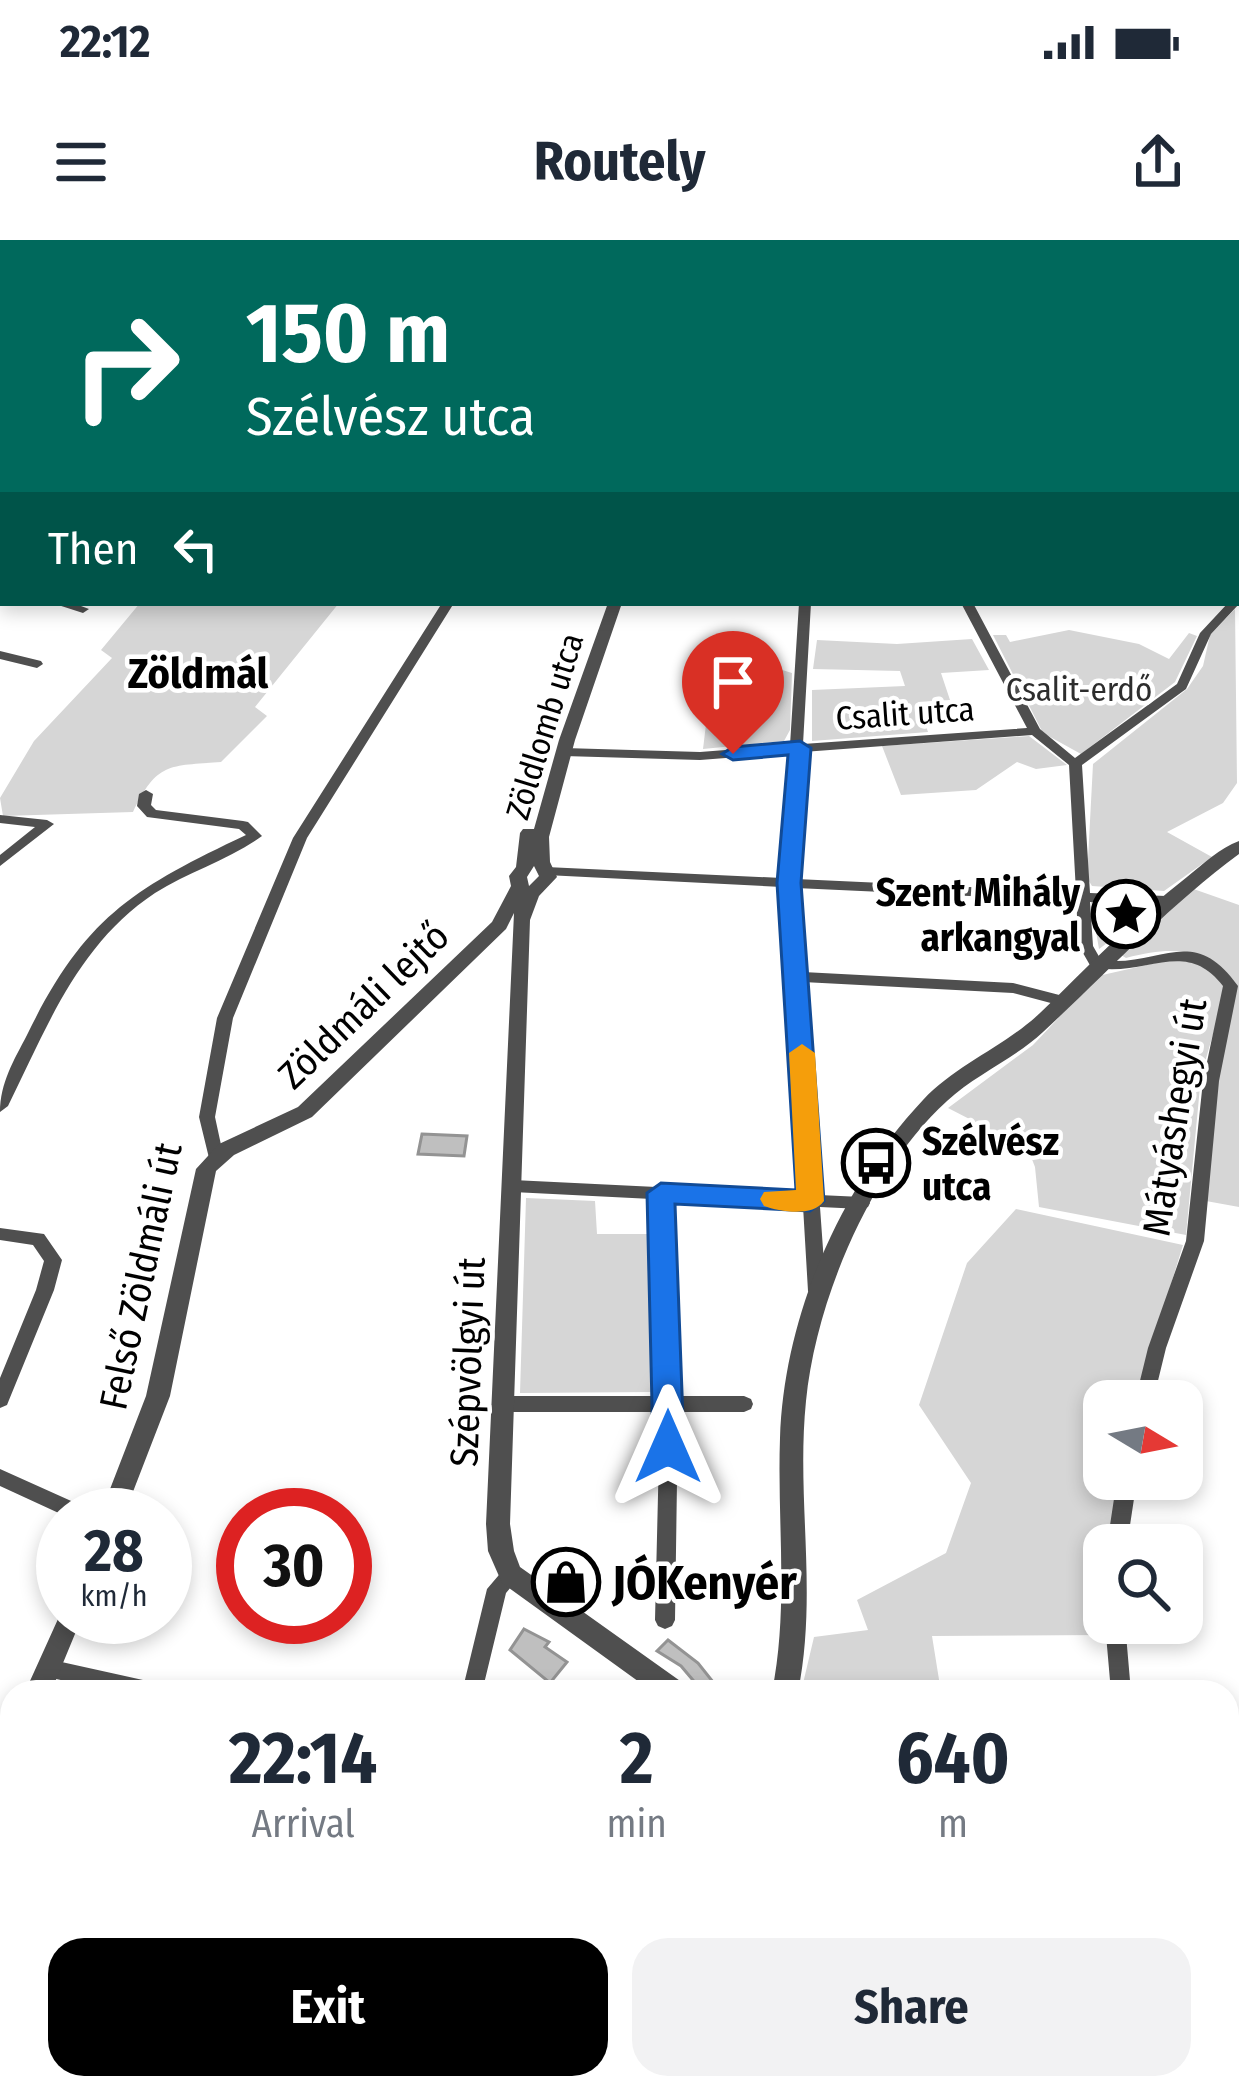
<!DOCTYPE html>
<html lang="en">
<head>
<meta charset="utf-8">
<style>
	body { margin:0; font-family:"Fira Sans Condensed",sans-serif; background:#f2f2f3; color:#1f2937; height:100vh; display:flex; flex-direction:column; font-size:45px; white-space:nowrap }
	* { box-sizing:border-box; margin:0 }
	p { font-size:39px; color:#747a83 }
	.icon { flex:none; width:66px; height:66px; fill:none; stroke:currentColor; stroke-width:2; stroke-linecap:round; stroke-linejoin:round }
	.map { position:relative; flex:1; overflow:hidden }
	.panel { position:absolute; left:0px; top:1440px; width:1239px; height:420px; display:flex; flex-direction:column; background:#fff; border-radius:36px 36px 0 0; box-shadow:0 6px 18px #0003 }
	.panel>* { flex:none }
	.banner { position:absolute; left:0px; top:0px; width:1239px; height:366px; box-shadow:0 6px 18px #0003; background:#00695c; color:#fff; overflow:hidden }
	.needle { width:78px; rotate:100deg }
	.fabs { position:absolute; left:1083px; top:1140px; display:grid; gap:24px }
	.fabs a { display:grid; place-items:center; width:120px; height:120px; border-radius:24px; background:#fff; box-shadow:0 6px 18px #0003; font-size:60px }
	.speed { position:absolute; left:36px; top:1248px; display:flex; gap:24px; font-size:60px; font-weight:700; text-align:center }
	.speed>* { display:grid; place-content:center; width:156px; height:156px; border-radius:50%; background:#fff; box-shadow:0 6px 18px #0003; line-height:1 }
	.speed small { font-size:30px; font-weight:400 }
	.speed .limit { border:18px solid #d22; background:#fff; color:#111 }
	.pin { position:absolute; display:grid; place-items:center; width:102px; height:102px; color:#fff; margin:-123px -51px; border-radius:50% 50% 50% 0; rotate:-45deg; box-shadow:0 0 12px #0007 }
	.pin .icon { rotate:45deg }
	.me { position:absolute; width:132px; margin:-66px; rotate:0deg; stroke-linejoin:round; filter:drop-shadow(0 0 9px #0008) }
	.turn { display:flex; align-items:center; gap:42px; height:252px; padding:0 48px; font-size:54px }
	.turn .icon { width:156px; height:156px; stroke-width:2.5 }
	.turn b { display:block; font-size:84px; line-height:102px }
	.then { display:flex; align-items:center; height:114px; padding:0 48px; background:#0003; gap:24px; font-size:45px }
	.eta { display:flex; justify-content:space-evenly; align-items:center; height:204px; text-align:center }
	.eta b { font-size:72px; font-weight:700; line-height:84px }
	.cta { display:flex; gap:24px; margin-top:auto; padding:24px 48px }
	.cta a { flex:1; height:138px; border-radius:36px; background:#000; color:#fff; font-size:48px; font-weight:700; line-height:138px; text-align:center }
	.cta a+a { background:#f2f2f3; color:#1f2937 }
	.status { display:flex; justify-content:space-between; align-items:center; height:84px; padding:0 60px; background:#fff; direction:ltr }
	.status svg { height:33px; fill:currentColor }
	header { display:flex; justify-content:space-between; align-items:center; height:156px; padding:0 48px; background:#fff; font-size:54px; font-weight:700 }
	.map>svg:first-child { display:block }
	.green { fill:#d6d6d6 }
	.building { fill:#bfbfbf; stroke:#939393; stroke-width:3 }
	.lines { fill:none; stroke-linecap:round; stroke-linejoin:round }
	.minor { fill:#4f4f4f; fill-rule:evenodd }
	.tertiary { fill:#4f4f4f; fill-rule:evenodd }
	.route { fill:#1a73e8; stroke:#114b97; stroke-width:3 }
	.slow { fill:#f59e0b }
	.labels { text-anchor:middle; stroke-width:9; stroke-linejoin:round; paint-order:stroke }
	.far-park-label { font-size:33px; fill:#2d2d2d; stroke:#fff }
	.far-street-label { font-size:33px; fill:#000; stroke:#fff }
	.poi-label { font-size:39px; font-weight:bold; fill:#000; stroke:#fff; text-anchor:end }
	.street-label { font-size:39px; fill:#000; stroke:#fff }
	.far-district-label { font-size:42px; font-weight:bold; fill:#000; stroke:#fff }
	.near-poi-label { font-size:48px; font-weight:bold; fill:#000; stroke:#fff; text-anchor:start }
</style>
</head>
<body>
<div class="status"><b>22:12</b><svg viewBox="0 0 49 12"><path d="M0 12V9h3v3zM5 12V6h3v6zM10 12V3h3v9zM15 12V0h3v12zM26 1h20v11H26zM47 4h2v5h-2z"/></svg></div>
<header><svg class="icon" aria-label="menu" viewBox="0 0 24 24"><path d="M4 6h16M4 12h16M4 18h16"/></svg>Routely<svg class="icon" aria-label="share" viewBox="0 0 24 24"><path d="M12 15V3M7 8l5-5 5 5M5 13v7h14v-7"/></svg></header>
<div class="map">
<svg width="1239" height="1860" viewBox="0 0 1239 1860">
	<rect width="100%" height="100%" fill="#fff"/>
	<path class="green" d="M140,363H339L255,467L267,476L221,522C169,526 157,522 133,572L3,576L0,558L34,501L112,418L101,410Z
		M1235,369L1237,543L1223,563L1167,592L1212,617L1164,651L1092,646L1087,638L1093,524L1187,449L1203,426L1210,395Z
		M1069,390L1139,404L1169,419L1189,393L1197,396L1175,442L1081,514L1043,493L993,395H1006L1010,402Z
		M972,399L989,430L941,433L950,460L918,462L928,492L812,501V450L905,446L900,431L813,429L817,400L897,404Z
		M715,411L764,415L769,426L792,433L790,490L784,501L703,509Z
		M1029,496L1067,525L1036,529L1017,522L976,550L901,555L882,506Z
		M1185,646L1239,665V967L1206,961C1208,928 1207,892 1214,859C1231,763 1239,687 1126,718L1116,712Z
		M1091,662L1127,664L1140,671L1141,678L1099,709Z
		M1182,717L1220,735L1226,749L1201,836L1186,995L1039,967L1035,927L1028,909L948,868L1033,805L1098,736Z
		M526,958L595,961L597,994H651L655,1152L520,1153Z
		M1016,969L1183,1005L1135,1161H1104V1239H1119L1110,1305H1104L1105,1395L932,1396L941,1452H801L814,1397L868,1390L857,1360L946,1313L971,1243L919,1165L967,1023Z"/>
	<path class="building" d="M422,894L467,896L464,916L418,914Z
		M524,1389L549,1402L545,1407L567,1422L550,1443L510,1410Z
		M668,1400L698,1423L721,1452H703L681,1426L657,1411Z"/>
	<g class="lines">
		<path class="minor" d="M46,0H77C70,5 53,5 46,0Z
			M247,0H257L254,3H244Z
			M399,0H407L405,3H397Z
			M555,0H566L569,3H558Z
			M750,0L768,3H746Z
			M960,0H969L971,3H962Z
			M1020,0H1033L1037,3H1024Z
			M1152,0H1162L1164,3H1154Z
			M0,31L3,32V39L0,38Z
			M1236,59L1239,60V67L1236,66Z
			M0,97H3V103H0Z
			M1236,138L1239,139V145L1236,144Z
			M1236,258H1239V266H1236Z
			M0,291H3V299H0Z
			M0,345H3V352H0Z
			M1236,360L1239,364L1211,394L1186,449L1082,525L1090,653L1166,656L1173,661L1166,666L1090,662L1093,706L1101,720C1160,728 1193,682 1238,746L1219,841L1204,1001L1166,1108L1153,1161H1135L1148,1108L1186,1001L1203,841L1223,746C1185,696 1145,739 1091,727L1079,706L1076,661L796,648L803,732L1013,743L1067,757L1070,761L1062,766L1013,753L803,742L819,955L862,957L868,959L870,963L868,967L862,969L820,967L826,1051L823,1056H811L808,1051L803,966L669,960L678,1156H744L751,1159L753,1164L751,1169L744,1172H678L675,1380L672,1386L665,1389L658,1386L655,1380L660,1172H506L499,1169L497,1164L499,1159L506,1156H659L652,959L513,952L505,946L513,940L802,954L782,647L546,635L539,631L546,627L782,638L790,513L700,520L564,516L557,512L564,508L700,512L790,505L799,363H811L803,504L1027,488L961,363H973L1040,489L1075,518L1177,444L1200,393L1228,363H1236ZM1032,495L1069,525L1076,652L796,639L803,512Z
			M52,363H73L89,369L83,373Z
			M442,363H454L307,598L233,778L215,877L223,914L215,920L209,918L199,877L217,778L293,598Z
			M0,411L41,421L43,424L37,428L0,419Z
			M146,550L153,554L151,565L156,570L243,581L248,582L262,596C231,619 188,632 155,653C78,704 47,787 8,866L0,872C0,843 14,820 27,795C84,678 132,649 246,595L239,589L147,577L137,566L139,554Z
			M0,575L47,580L54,584L0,626V615L35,587L0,583Z
			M0,988L44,994L62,1020L54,1050L9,1160L7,1165L0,1168V1138L36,1050L44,1021L33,1005L0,1000Z
			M0,1229L89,1269L92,1275H63L0,1246Z
			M1117,1239H1137L1127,1305H1107Z
			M511,1326L518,1329L521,1335L506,1353L482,1452H462L487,1349L504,1329Z
			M1105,1383H1125L1131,1452H1111Z
			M48,1419L152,1442L159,1445L162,1452H111L48,1437L41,1435L38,1428L41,1421Z
			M1227,1770C1239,1777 1239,1797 1239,1814C1222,1807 1227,1787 1227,1770Z
			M399,1848H425L430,1860H404Z
			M660,1848H686L681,1860H655Z
			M926,1848H950L945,1860H921Z"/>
		<path class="tertiary" d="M624,0H638L621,3Z
			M757,0H769L771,3H759Z
			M3,180V188L0,189V181Z
			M608,363H622L575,500L549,597L550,622L557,637L539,656L530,680L510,1284L514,1311L520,1327L683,1443L687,1452H653L502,1343L488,1311L486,1284L514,673L506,689L312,877L234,915L216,931L170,1156L124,1275H100L146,1156L196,929L219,904L298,867L492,682L511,646L509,636L516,627L520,593L523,589H534L559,500ZM534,626L539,636L529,646L527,637Z
			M1239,601V614C1167,667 1108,732 1043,792C1014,819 976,834 947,861C871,930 816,1059 806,1161C796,1259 818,1353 798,1452H772C789,1367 777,1284 780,1198C784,1076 840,948 923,860C957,824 1004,807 1040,773C1088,727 1134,678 1187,637C1203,624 1220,608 1239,601Z
			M63,1368V1377H82L51,1452H25Z
			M12,1499V1543L10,1548L0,1552V1508L2,1503Z
			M594,1848H625L620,1860H589Z"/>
	</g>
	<path class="route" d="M800,501L811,508L801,643L824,961L810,971L675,964L684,1207L679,1216L668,1220L657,1216L653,1207L647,953L661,943L796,950L777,643L788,515L733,520L722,514L733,507Z"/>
	<path class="slow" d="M802,804L815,813L824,961C813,977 781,972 764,966L760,959L764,952L796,950L789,813Z"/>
	<defs>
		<g id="sight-ring" transform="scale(3.45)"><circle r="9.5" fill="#fff" stroke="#000" stroke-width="1.5"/><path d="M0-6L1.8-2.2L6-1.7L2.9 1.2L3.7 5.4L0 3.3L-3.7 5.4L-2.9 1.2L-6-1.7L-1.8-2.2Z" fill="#000"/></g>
		<g id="bus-ring" transform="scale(3.45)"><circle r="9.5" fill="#fff" stroke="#000" stroke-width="1.5"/><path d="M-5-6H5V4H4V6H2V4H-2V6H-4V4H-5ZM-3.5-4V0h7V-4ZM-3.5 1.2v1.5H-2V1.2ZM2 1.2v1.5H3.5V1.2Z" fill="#000"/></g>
		<g id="shop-ring" transform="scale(3.45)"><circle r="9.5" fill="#fff" stroke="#000" stroke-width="1.5"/><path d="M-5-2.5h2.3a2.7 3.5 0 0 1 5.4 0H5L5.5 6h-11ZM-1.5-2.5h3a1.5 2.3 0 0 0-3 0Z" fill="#000"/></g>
	</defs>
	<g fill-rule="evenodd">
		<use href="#sight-ring" x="1126" y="674"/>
		<use href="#bus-ring" x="876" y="923"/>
		<use href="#shop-ring" x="566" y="1342"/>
	</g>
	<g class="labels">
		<g class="far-park-label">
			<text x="1079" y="461">Csalit-erdő</text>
		</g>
		<g class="far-street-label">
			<text transform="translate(905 473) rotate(-4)" y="12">Csalit utca</text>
			<text transform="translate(544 486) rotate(-73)" y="12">Zöldlomb utca</text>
		</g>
		<g class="poi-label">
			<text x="1080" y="666">Szent Mihály<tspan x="1080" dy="45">arkangyal</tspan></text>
			<text x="922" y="915" text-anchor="start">Szélvész<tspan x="922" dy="45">utca</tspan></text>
		</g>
		<g class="street-label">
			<text transform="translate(363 765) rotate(-44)" y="14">Zöldmáli lejtő</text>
			<text transform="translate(1174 877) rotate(-81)" y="14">Mátyáshegyi út</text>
			<text transform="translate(140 1036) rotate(-78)" y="14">Felső Zöldmáli út</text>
			<text transform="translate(467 1122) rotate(-88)" y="14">Szépvölgyi út</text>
		</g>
		<g class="far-district-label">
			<text x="198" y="448">Zöldmál</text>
		</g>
		<g class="near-poi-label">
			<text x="612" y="1359">JÓKenyér</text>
		</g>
	</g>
</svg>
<div class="fabs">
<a><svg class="needle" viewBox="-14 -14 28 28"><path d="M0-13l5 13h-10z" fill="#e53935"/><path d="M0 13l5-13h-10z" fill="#747a83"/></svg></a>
<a><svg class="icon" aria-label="search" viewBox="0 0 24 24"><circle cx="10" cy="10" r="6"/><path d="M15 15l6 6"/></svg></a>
</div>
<div class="speed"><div>28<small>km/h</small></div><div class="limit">30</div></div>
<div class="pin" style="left:733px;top:514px;background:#d93025"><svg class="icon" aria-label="arrive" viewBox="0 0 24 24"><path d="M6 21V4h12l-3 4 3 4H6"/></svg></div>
<svg class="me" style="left:668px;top:1207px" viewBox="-20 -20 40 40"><path d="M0-17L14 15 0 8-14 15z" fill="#1a73e8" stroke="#fff" stroke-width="4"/></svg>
<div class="banner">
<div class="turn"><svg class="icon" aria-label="right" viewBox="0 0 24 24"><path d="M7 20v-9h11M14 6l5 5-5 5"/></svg><div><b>150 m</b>Szélvész utca</div></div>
<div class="then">Then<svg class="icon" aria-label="left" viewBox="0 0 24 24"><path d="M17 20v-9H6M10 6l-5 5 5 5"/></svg></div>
</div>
<section class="panel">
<div class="eta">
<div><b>22:14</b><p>Arrival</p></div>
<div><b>2</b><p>min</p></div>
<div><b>640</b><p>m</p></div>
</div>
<div class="cta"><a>Exit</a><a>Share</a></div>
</section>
</div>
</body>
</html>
